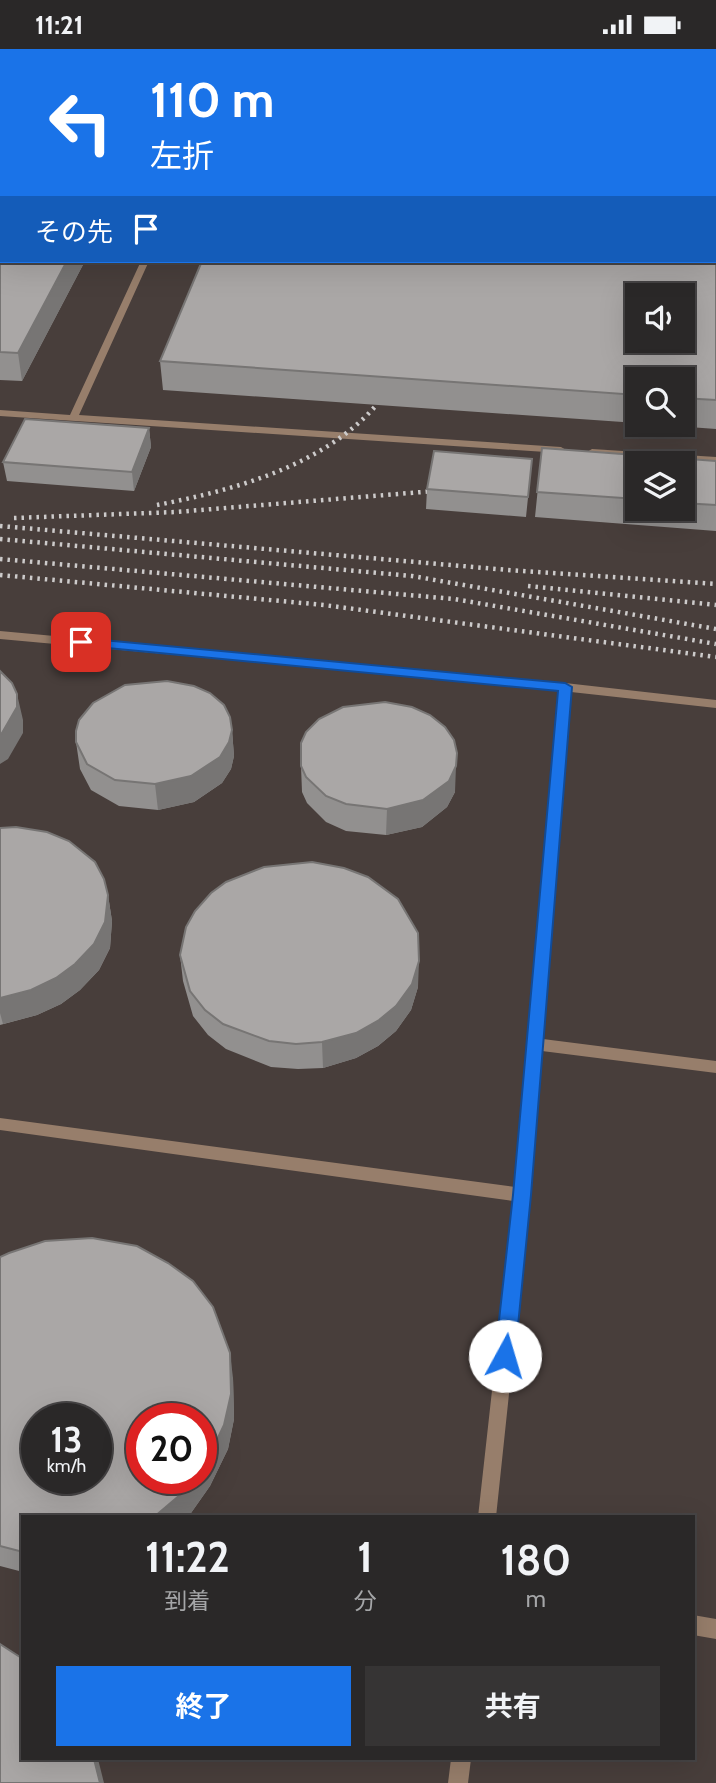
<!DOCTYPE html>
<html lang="ja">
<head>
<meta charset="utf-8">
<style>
	body { margin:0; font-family:Cabin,"Noto Sans JP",sans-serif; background:#363434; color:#f1f3f6; height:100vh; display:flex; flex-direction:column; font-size:26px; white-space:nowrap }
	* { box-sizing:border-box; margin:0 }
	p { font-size:23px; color:#a5a6a8 }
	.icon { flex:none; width:38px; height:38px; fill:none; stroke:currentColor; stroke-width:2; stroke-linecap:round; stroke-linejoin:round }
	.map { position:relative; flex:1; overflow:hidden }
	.sheet { position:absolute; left:21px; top:1466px; width:674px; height:245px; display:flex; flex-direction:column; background:#2a2828; border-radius:0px; box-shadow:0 7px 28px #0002,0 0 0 2px #464445 }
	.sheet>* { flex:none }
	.hud { position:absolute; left:0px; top:0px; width:718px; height:214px; box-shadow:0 7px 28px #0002,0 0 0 2px #464445; background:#1a73e8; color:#fff; overflow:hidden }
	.tools { position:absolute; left:625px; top:234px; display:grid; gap:14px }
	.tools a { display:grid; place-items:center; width:70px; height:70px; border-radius:0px; background:#2a2828; box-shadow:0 7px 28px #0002,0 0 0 2px #464445; font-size:35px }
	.speed { position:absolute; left:21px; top:1354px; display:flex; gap:14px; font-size:35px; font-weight:700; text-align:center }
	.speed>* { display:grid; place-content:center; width:91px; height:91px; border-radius:50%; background:#2a2828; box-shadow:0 7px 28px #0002,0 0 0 2px #464445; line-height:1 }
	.speed small { font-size:18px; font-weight:400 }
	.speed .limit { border:10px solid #d22; background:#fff; color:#111 }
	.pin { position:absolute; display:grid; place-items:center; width:60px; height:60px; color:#fff; margin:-30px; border-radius:14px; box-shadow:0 4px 10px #0006 }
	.me { position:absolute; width:77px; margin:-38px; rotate:6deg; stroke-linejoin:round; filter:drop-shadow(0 0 5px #0008) }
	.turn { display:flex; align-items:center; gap:24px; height:147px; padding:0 35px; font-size:32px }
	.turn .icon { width:91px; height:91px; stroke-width:2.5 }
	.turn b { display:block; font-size:49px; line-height:60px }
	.then { display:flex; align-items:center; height:66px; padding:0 35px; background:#0003; gap:14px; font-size:26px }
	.eta { display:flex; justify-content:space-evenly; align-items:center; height:119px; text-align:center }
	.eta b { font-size:42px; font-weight:700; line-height:49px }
	.primary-button { display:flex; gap:14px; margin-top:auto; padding:14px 35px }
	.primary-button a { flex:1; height:80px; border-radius:0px; background:#1a73e8; color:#fff; font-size:28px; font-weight:700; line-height:80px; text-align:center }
	.primary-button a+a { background:#363434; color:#f1f3f6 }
	.status { display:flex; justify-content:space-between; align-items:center; height:49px; padding:0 35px; background:#2a2828; direction:ltr }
	.status svg { height:19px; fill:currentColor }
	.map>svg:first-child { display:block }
	.built { fill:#483e3b; fill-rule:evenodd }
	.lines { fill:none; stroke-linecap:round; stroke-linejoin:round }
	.service { fill:#977e6b; fill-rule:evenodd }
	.rail { stroke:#cdcbcb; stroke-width:4.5; stroke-dasharray:2.5 5; stroke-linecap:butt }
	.wall { fill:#92908f; fill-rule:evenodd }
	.shaded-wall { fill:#777574 }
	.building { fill:#aaa7a6; stroke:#777574; stroke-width:2; fill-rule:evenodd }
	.route { fill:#1a73e8; stroke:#114b97; stroke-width:2 }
</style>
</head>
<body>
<div class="status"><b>11:21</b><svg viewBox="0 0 49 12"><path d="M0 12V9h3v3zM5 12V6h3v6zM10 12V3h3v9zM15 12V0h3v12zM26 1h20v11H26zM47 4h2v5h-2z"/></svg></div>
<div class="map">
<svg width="716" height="1734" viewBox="0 0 716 1734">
	<rect width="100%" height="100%" fill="#383635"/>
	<path class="built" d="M0,0H716V1734H0ZM2,2H716V212H2ZM637,247H682V292H637ZM637,331H682V376H637ZM637,415H682V460H637ZM37,1370H96V1430H37ZM142,1370H201V1430H142ZM23,1468H693V1710H23Z"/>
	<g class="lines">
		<path class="service" d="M237,0H245V2H237Z
			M141,212H149L79,366L561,398L566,401L561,404L0,367V361L70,366Z
			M592,400L716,408V414L588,405L587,403Z
			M0,582L565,634L716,651V659L571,643L543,990L716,1012V1024L542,1002L530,1146L496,1468H478L513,1152L0,1081V1069L515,1138L559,641L0,590Z
			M693,1566L716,1570V1590L693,1586Z
			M451,1710H471L468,1734H448Z"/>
		<path class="rail" d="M157,456C240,440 338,413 389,340
			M14,469L176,463L447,441
			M0,477L508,521L716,535
			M0,490L412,527L716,580
			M0,510L454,550L716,595
			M0,526L324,556L716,608
			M528,537L716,556"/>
	</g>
	<path class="wall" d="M0,0L85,212L22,332L0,331Z
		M716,0V380L662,376H682V331H637V374L163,341L160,312Z
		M149,379L151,398L134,442L7,432L3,413Z
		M542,399L716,412V482L535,468ZM637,415H682V460H637Z
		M532,410L526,468L426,460L427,440Z
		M232,681L234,707L231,720L222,734L194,753L158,761L119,757L91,741L80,720L76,693Z
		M301,717L455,743L447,758L422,778L386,786L346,782L326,773L307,754L302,743Z
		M0,779L108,846L112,872L110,899L99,921L80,941L61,955L37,966L0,976Z
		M180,906L418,938L411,961L396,982L378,997L356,1009L323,1019L298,1020L271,1018L226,1000L208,986L193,967L183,932Z
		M0,1208L233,1329L234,1370L228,1400L210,1437L191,1464L23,1468V1523L0,1517Z"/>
	<path class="shaded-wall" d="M181,0H195L194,2H180Z
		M67,212H85L22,332L18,304Z
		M149,379L151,398L134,442L132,423Z
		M17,645L23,671V684L8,710L0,715V685Z
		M232,681L234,707L231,720L222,734L194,753L158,761L155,735Z
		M456,717L455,743L447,758L422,778L386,786L387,760Z
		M108,846L112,872L110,899L99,921L80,941L61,955L37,966L3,975L0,964V949Z
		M419,912L418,938L411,961L396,982L378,997L356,1009L323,1019L322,993Z
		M230,1304L233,1329L234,1370L228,1400L210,1437L191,1464L186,1468H154L194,1430H201V1420Z
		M94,1710H98L104,1734H100Z"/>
	<path class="building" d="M0,0H181L180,2H2V212H67L18,304L0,303Z
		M290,0H716V351L682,349V331H637V346L160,312L202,212H716V2H289ZM637,247H682V292H637Z
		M25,370L149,379L132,423L3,413Z
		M542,399L716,412V456L682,454V415H637V450L537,443Z
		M434,402L532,410L528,448L427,440Z
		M0,622L12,634L17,645V658L2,684L0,685Z
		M167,632L194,637L210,644L224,656L230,668L232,681L229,693L220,708L191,727L155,735L115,731L87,715L76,693V682L79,671L93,654L125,636Z
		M385,653L412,658L430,666L445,678L454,691L457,704L456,717L449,732L423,751L387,760L346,755L326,747L306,728L301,717V694L306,683L319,670L343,658Z
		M16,778L47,783L69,792L95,813L104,830L108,846L105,873L94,895L75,915L56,929L31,941L0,949V779Z
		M312,813L344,819L368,828L398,850L418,884L419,912L412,935L396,957L379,971L356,984L322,993L296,995L269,992L223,975L205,961L190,942L180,906L186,878L195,862L211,844L226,833L264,818Z
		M92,1189L137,1197L168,1214L193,1232L213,1258L230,1304L231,1345L224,1376L206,1414L201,1420V1370H142V1430H194L187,1440L154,1468H23V1503L0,1497V1208L9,1204L45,1192ZM37,1370H96V1430H37Z
		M0,1595L23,1610V1710H94L100,1734H0Z"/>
	<path class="route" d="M81,589L565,634L572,638L531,1146L515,1307L512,1313L505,1316L498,1313L495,1307L513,1146L558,642L76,596V590Z"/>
</svg>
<div class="tools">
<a><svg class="icon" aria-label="sound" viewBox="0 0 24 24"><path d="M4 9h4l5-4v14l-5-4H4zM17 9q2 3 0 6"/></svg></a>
<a><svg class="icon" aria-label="search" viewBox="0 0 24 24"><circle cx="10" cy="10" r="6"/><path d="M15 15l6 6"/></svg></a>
<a><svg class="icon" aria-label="layers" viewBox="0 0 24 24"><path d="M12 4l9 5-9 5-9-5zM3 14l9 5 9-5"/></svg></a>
</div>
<div class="speed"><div>13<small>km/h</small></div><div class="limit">20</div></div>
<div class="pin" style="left:81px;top:593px;background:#d93025"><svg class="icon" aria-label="arrive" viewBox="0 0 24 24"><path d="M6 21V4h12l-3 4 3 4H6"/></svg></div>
<svg class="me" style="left:505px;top:1307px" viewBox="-20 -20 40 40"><circle r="19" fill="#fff"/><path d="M0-13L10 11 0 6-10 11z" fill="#1a73e8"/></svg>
<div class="hud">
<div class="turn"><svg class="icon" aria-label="left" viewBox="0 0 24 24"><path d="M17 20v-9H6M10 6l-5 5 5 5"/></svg><div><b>110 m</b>左折</div></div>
<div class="then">その先<svg class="icon" aria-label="arrive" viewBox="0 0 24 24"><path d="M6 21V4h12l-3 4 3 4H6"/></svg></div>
</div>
<section class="sheet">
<div class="eta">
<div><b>11:22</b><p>到着</p></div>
<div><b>1</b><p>分</p></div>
<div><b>180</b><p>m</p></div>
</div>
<div class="primary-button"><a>終了</a><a>共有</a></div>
</section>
</div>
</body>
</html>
